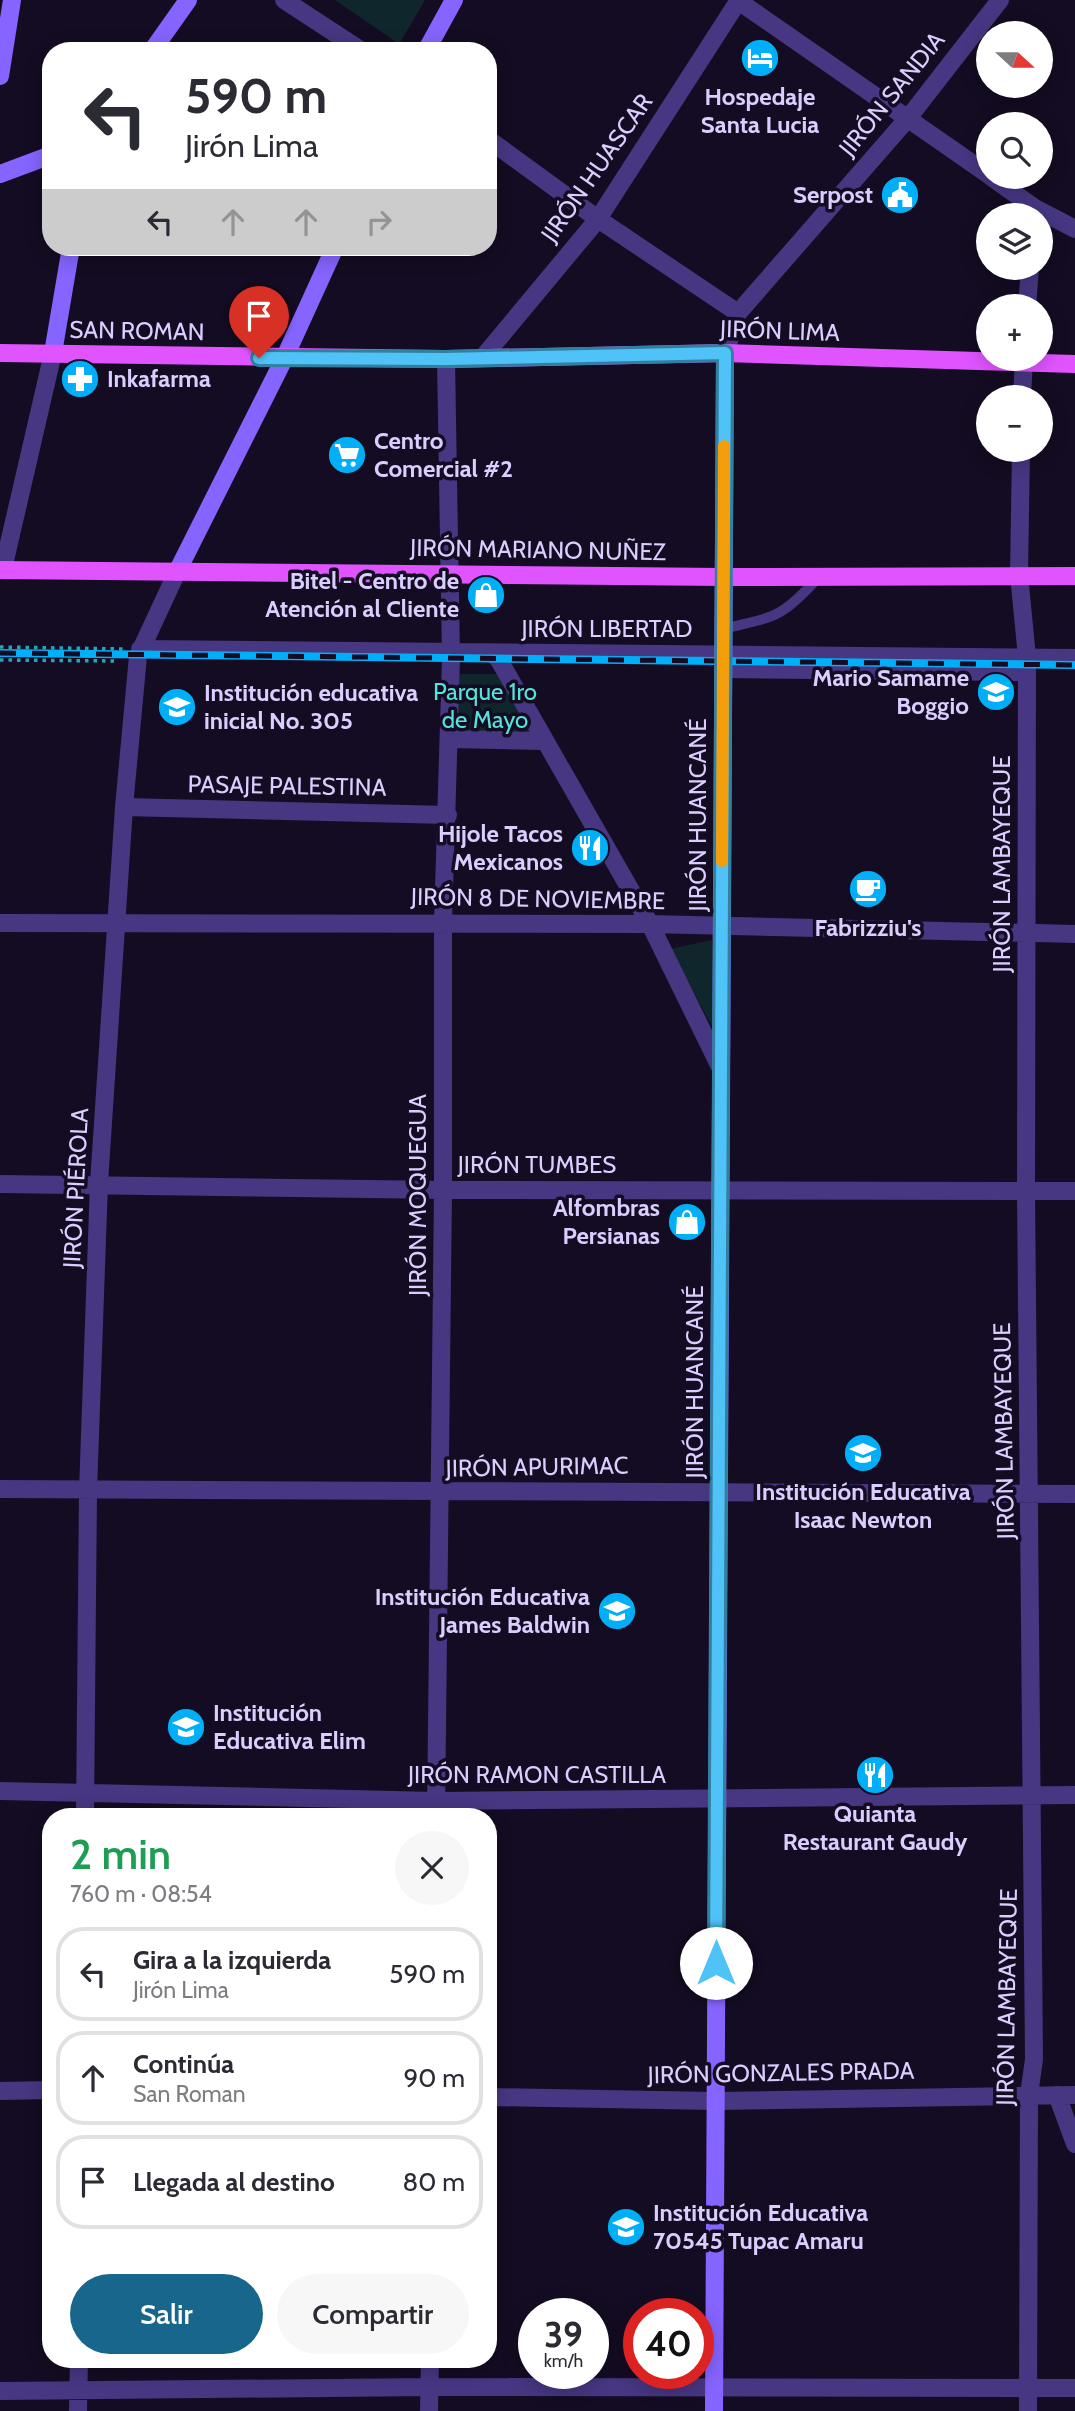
<!DOCTYPE html>
<html lang="es">
<head>
<meta charset="utf-8">
<style>
	body { margin:0; font-family:Cabin,sans-serif; background:#f7f7f7; color:#2b2b33; height:100vh; display:flex; flex-direction:column; font-size:26px; white-space:nowrap }
	* { box-sizing:border-box; margin:0 }
	p { font-size:23px; color:#7c7c81 }
	.icon { flex:none; width:38px; height:38px; fill:none; stroke:currentColor; stroke-width:2; stroke-linecap:round; stroke-linejoin:round }
	.map { position:relative; flex:1; overflow:hidden }
	.sheet { position:absolute; left:42px; top:1808px; width:455px; height:560px; display:flex; flex-direction:column; background:#fff; border-radius:28px; box-shadow:0 4px 18px #0003 }
	.sheet>* { flex:none }
	.guide { position:absolute; left:42px; top:42px; width:455px; height:214px; border-radius:28px; box-shadow:0 4px 18px #0003; background:#fff; color:#2b2b33; overflow:hidden }
	.needle { width:46px; rotate:111deg }
	.tools { position:absolute; left:976px; top:21px; display:grid; gap:14px }
	.tools a { display:grid; place-items:center; width:77px; height:77px; border-radius:50%; background:#fff; box-shadow:0 4px 18px #0003; font-size:35px }
	.speed { position:absolute; left:518px; top:2298px; display:flex; gap:14px; font-size:35px; font-weight:700; text-align:center }
	.speed>* { display:grid; place-content:center; width:91px; height:91px; border-radius:50%; background:#fff; box-shadow:0 4px 18px #0003; line-height:1 }
	.speed small { font-size:18px; font-weight:400 }
	.speed .limit { border:10px solid #d22; background:#fff; color:#111 }
	.pin { position:absolute; display:grid; place-items:center; width:60px; height:60px; color:#fff; margin:-72px -30px; border-radius:50% 50% 50% 0; rotate:-45deg; box-shadow:0 0 7px #0007 }
	.pin .icon { rotate:45deg }
	.me { position:absolute; width:77px; margin:-38px; rotate:0deg; stroke-linejoin:round; filter:drop-shadow(0 0 5px #0008) }
	.turn { display:flex; align-items:center; gap:24px; height:147px; padding:0 28px; font-size:32px }
	.turn .icon { width:91px; height:91px; stroke-width:2.5 }
	.turn b { display:block; font-size:49px; line-height:60px }
	.lanes { display:flex; align-items:center; height:66px; padding:0 28px; background:#0003; justify-content:center; gap:35px; direction:ltr }
	.lanes .off { opacity:.35 }
	.round { display:grid; place-items:center; flex:none; width:74px; height:74px; border-radius:37px; background:#f7f7f7 }
	.headline { display:flex; align-items:center; justify-content:space-between; height:119px; padding:0 28px }
	h1 { font-size:42px; font-weight:600; line-height:52px; color:#1e9e55 }
	.button { display:flex; gap:14px; margin-top:auto; padding:14px 28px }
	.button a { flex:1; height:80px; border-radius:42px; background:#18668c; color:#fff; font-size:28px; font-weight:600; line-height:80px; text-align:center }
	.button a+a { background:#f7f7f7; color:#2b2b33 }
	ul { padding:0; list-style:none }
	li { display:flex; align-items:center; gap:21px; height:94px; margin:0 14px 10px; padding:0 14px; border:4px solid #e1e1e2; border-radius:28px }
	li div { flex:1 }
	li b { display:block; font-size:26px }
	li em { font-style:normal }
	.map>svg:first-child { display:block }
	.green { fill:#0f272c }
	.lines { fill:none; stroke-linecap:round; stroke-linejoin:round }
	.path { stroke:#29a4b7; stroke-width:3.5; stroke-dasharray:3.5 5; stroke-linecap:butt }
	.lane { stroke:#473682; stroke-width:10 }
	.street { stroke:#473682; stroke-width:18 }
	.secondary { stroke:#8664ff; stroke-width:18 }
	.primary { stroke:#e054ff; stroke-width:18 }
	.rail-casing { stroke:#00aff8; stroke-width:8 }
	.rail { stroke:#140c22; stroke-width:5; stroke-dasharray:16; stroke-linecap:butt }
	.route-casing { stroke:#337fa1; stroke-width:18 }
	.route { stroke:#4fc3f7; stroke-width:12 }
	.slow { stroke:#f59e0b; stroke-width:12 }
	.labels { text-anchor:middle; stroke-width:7; stroke-linejoin:round; paint-order:stroke }
	.street-label { font-size:24px; fill:#dccdff; stroke:#140c22 }
	.poi-label { font-size:24px; font-weight:bold; fill:#dccdff; stroke:#140c22; text-anchor:end }
	.park-label { font-size:24px; fill:#55e3db; stroke:#140c22 }
</style>
</head>
<body>
<div class="map">
<svg width="1075" height="2411" viewBox="0 0 1075 2411">
	<rect width="100%" height="100%" fill="#140c22"/>
	<path class="green" d="M335,0H425L399,44Z
		M454,674H500L537,738L454,736Z
		M712,940L713,1028L670,949Z"/>
	<g class="lines">
		<path class="path" d="M0,647L124,649
			M0,660L119,661"/>
		<path class="lane" d="M723,629C779,616 780,618 820,576"/>
		<path class="street" d="M284,0L362,51
			M737,0L989,175
			M488,139L598,219L738,313
			M991,177L1035,208L1075,229
			M1027,306L1030,268
			M725,353L738,313L909,117L1000,0
			M484,356L598,219L739,0
			M1022,397L1024,359
			M1021,450L1019,575L1027,657L1026,1191L1034,2059L1029,2095L1028,2411
			M3,569L53,353
			M140,649L1075,658
			M492,653L499,660L650,924L721,1069
			M723,669L1024,672
			M450,739L543,741
			M124,807L448,815
			M0,923L650,924L1075,934
			M0,1184L443,1190L1075,1191
			M0,1489L1075,1494
			M0,1791L436,1801L1075,1795
			M85,1816L88,1491L99,1183L124,807L138,656L177,572
			M436,1816L443,1190V922L451,658L446,359
			M0,2091L51,2090
			M1057,2095L1075,2144
			M488,2097L715,2101L1075,2095
			M0,2391L429,2387L1075,2388
			M78,2411L79,2359
			M429,2411L430,2359"/>
		<path class="secondary" d="M152,51L188,0
			M426,51L454,0
			M0,76L12,0
			M0,174L51,155
			M53,353L71,247
			M177,572L284,359L335,247
			M714,2411L725,353"/>
		<path class="primary" d="M0,353L446,359L725,353L1075,364
			M0,570L723,577L1075,576"/>
		<g class="rail-casing">
			<path id="rail" d="M0,653L1075,665"/>
		</g>
		<use href="#rail" class="rail"/>
	</g>
	<g class="lines">
		<g class="route-casing">
			<path id="route" d="M259,358L446,359L725,353L716,1963"/>
		</g>
		<use href="#route" class="route"/>
		<path class="slow" d="M722,861L724,446"/>
	</g>
	<defs>
		<g id="hotel-disc" transform="scale(2.0125)"><circle r="9.5" fill="#00aff8" stroke="#140c22"/><path d="M-6-4.5h1.5V1H6V5H4.5V3h-9V5H-6ZM-4 0a1.8 1.8 0 1 1 3.6 0ZM.5 0V-2.5h3Q6-2.5 6 0Z" fill="#fff"/></g>
		<g id="civic-disc" transform="scale(2.0125)"><circle r="9.5" fill="#00aff8" stroke="#140c22"/><path d="M-.6-6.5H3V-4.5H.6V-3L4-1V1h2V6H-6V1h2V-1L-.6-3ZM-1.2 2.5V6h2.4V2.5Z" fill="#fff"/></g>
		<g id="pharmacy-disc" transform="scale(2.0125)"><circle r="9.5" fill="#00aff8" stroke="#140c22"/><path d="M-2-6h4v4h4v4h-4v4h-4v-4h-4v-4h4Z" fill="#fff"/></g>
		<g id="supermarket-disc" transform="scale(2.0125)"><circle r="9.5" fill="#00aff8" stroke="#140c22"/><path d="M-6-5.5h2.5l.6 2H6L4.5 2H-2.5L-4.4-4H-6ZM-1.5 3.2a1.3 1.3 0 1 0 .1 0ZM3 3.2a1.3 1.3 0 1 0 .1 0Z" fill="#fff"/></g>
		<g id="shop-disc" transform="scale(2.0125)"><circle r="9.5" fill="#00aff8" stroke="#140c22"/><path d="M-5-2.5h2.3a2.7 3.5 0 0 1 5.4 0H5L5.5 6h-11ZM-1.5-2.5h3a1.5 2.3 0 0 0-3 0Z" fill="#fff"/></g>
		<g id="school-disc" transform="scale(2.0125)"><circle r="9.5" fill="#00aff8" stroke="#140c22"/><path d="M0-5L7-2L0 1L-7-2ZM-4 1L0 2.5L4 1V4Q0 6-4 4Z" fill="#fff"/></g>
		<g id="restaurant-disc" transform="scale(2.0125)"><circle r="9.5" fill="#00aff8" stroke="#140c22"/><path d="M-5-6h1v4h1v-4h1v4h1v-4h1v5L-1.5 .5V6h-2V.5L-5-1ZM5-6V6H3V1.5H1.5Q1.5-4 5-6Z" fill="#fff"/></g>
		<g id="cafe-disc" transform="scale(2.0125)"><circle r="9.5" fill="#00aff8" stroke="#140c22"/><path d="M-5.5-4.5H6V0H3Q3 3.5 0 3.5H-2.5Q-5.5 3.5-5.5 0ZM3-3.2v2h1.7v-2ZM-6 4.5H4V6H-6Z" fill="#fff"/></g>
	</defs>
	<g fill-rule="evenodd">
		<use href="#hotel-disc" x="760" y="58"/>
		<use href="#civic-disc" x="900" y="195"/>
		<use href="#pharmacy-disc" x="80" y="379"/>
		<use href="#supermarket-disc" x="347" y="455"/>
		<use href="#shop-disc" x="486" y="595"/>
		<use href="#school-disc" x="996" y="692"/>
		<use href="#school-disc" x="177" y="707"/>
		<use href="#restaurant-disc" x="590" y="848"/>
		<use href="#cafe-disc" x="868" y="889"/>
		<use href="#shop-disc" x="687" y="1222"/>
		<use href="#school-disc" x="863" y="1453"/>
		<use href="#school-disc" x="617" y="1611"/>
		<use href="#school-disc" x="186" y="1727"/>
		<use href="#restaurant-disc" x="875" y="1775"/>
		<use href="#school-disc" x="626" y="2227"/>
	</g>
	<g class="labels">
		<g class="street-label">
			<text transform="translate(892 94) rotate(-51)" y="8">JIRÓN SANDIA</text>
			<text transform="translate(597 168) rotate(-55)" y="8">JIRÓN HUASCAR</text>
			<text transform="translate(137 331) rotate(1)" y="8">SAN ROMAN</text>
			<text transform="translate(780 331) rotate(2)" y="8">JIRÓN LIMA</text>
			<text transform="translate(538 550) rotate(1)" y="8">JIRÓN MARIANO NUÑEZ</text>
			<text x="607" y="637">JIRÓN LIBERTAD</text>
			<text transform="translate(287 786) rotate(1)" y="8">PASAJE PALESTINA</text>
			<text transform="translate(698 815) rotate(-90)" y="8">JIRÓN HUANCANÉ</text>
			<text transform="translate(1002 864) rotate(-90)" y="8">JIRÓN LAMBAYEQUE</text>
			<text transform="translate(538 899) rotate(1)" y="8">JIRÓN 8 DE NOVIEMBRE</text>
			<text x="537" y="1173">JIRÓN TUMBES</text>
			<text transform="translate(76 1188) rotate(-87)" y="8">JIRÓN PIÉROLA</text>
			<text transform="translate(418 1195) rotate(-90)" y="8">JIRÓN MOQUEGUA</text>
			<text transform="translate(695 1382) rotate(-90)" y="8">JIRÓN HUANCANÉ</text>
			<text transform="translate(1004 1431) rotate(-91)" y="8">JIRÓN LAMBAYEQUE</text>
			<text transform="translate(537 1467) rotate(-1)" y="8">JIRÓN APURIMAC</text>
			<text x="537" y="1783">JIRÓN RAMON CASTILLA</text>
			<text transform="translate(1007 1997) rotate(-89)" y="8">JIRÓN LAMBAYEQUE</text>
			<text transform="translate(781 2073) rotate(-1)" y="8">JIRÓN GONZALES PRADA</text>
		</g>
		<g class="poi-label">
			<text x="760" y="105" text-anchor="middle">Hospedaje<tspan x="760" dy="28">Santa Lucia</tspan></text>
			<text x="873" y="203">Serpost</text>
			<text x="107" y="387" text-anchor="start">Inkafarma</text>
			<text x="374" y="449" text-anchor="start">Centro<tspan x="374" dy="28">Comercial #2</tspan></text>
			<text x="459" y="589">Bitel - Centro de<tspan x="459" dy="28">Atención al Cliente</tspan></text>
			<text x="969" y="686">Mario Samame<tspan x="969" dy="28">Boggio</tspan></text>
			<text x="204" y="701" text-anchor="start">Institución educativa<tspan x="204" dy="28">inicial No. 305</tspan></text>
			<text x="563" y="842">Hijole Tacos<tspan x="563" dy="28">Mexicanos</tspan></text>
			<text x="868" y="936" text-anchor="middle">Fabrizziu's</text>
			<text x="660" y="1216">Alfombras<tspan x="660" dy="28">Persianas</tspan></text>
			<text x="863" y="1500" text-anchor="middle">Institución Educativa<tspan x="863" dy="28">Isaac Newton</tspan></text>
			<text x="590" y="1605">Institución Educativa<tspan x="590" dy="28">James Baldwin</tspan></text>
			<text x="213" y="1721" text-anchor="start">Institución<tspan x="213" dy="28">Educativa Elim</tspan></text>
			<text x="875" y="1822" text-anchor="middle">Quianta<tspan x="875" dy="28">Restaurant Gaudy</tspan></text>
			<text x="653" y="2221" text-anchor="start">Institución Educativa<tspan x="653" dy="28">70545 Tupac Amaru</tspan></text>
		</g>
		<g class="park-label">
			<text x="485" y="700">Parque 1ro<tspan x="485" dy="28">de Mayo</tspan></text>
		</g>
	</g>
</svg>
<div class="tools">
<a><svg class="needle" viewBox="-14 -14 28 28"><path d="M0-13l5 13h-10z" fill="#e53935"/><path d="M0 13l5-13h-10z" fill="#7c7c81"/></svg></a>
<a><svg class="icon" aria-label="search" viewBox="0 0 24 24"><circle cx="10" cy="10" r="6"/><path d="M15 15l6 6"/></svg></a>
<a><svg class="icon" aria-label="layers" viewBox="0 0 24 24"><path d="M12 4l9 5-9 5-9-5zM3 14l9 5 9-5"/></svg></a>
<a>+</a>
<a>−</a>
</div>
<div class="speed"><div>39<small>km/h</small></div><div class="limit">40</div></div>
<div class="pin" style="left:259px;top:358px;background:#d93025"><svg class="icon" aria-label="arrive" viewBox="0 0 24 24"><path d="M6 21V4h12l-3 4 3 4H6"/></svg></div>
<svg class="me" style="left:716px;top:1963px" viewBox="-20 -20 40 40"><circle r="19" fill="#fff"/><path d="M0-13L10 11 0 6-10 11z" fill="#4fc3f7"/></svg>
<div class="guide">
<div class="turn"><svg class="icon" aria-label="left" viewBox="0 0 24 24"><path d="M17 20v-9H6M10 6l-5 5 5 5"/></svg><div><b>590 m</b>Jirón Lima</div></div>
<div class="lanes"><svg class="icon" aria-label="left" viewBox="0 0 24 24"><path d="M17 20v-9H6M10 6l-5 5 5 5"/></svg><svg class="icon off" aria-label="ahead" viewBox="0 0 24 24"><path d="M12 20V5M6 11l6-6 6 6"/></svg><svg class="icon off" aria-label="ahead" viewBox="0 0 24 24"><path d="M12 20V5M6 11l6-6 6 6"/></svg><svg class="icon off" aria-label="right" viewBox="0 0 24 24"><path d="M7 20v-9h11M14 6l5 5-5 5"/></svg></div>
</div>
<section class="sheet">
<div class="headline"><div><h1>2 min</h1><p>760 m · 08:54</p></div><a class="round"><svg class="icon" aria-label="close" viewBox="0 0 24 24"><path d="M6 6l12 12M18 6L6 18"/></svg></a></div>
<ul>
<li><svg class="icon" aria-label="left" viewBox="0 0 24 24"><path d="M17 20v-9H6M10 6l-5 5 5 5"/></svg><div><b>Gira a la izquierda</b><p>Jirón Lima</p></div><em>590 m</em></li>
<li><svg class="icon" aria-label="ahead" viewBox="0 0 24 24"><path d="M12 20V5M6 11l6-6 6 6"/></svg><div><b>Continúa</b><p>San Roman</p></div><em>90 m</em></li>
<li><svg class="icon" aria-label="arrive" viewBox="0 0 24 24"><path d="M6 21V4h12l-3 4 3 4H6"/></svg><div><b>Llegada al destino</b></div><em>80 m</em></li>
</ul>
<div class="button"><a>Salir</a><a>Compartir</a></div>
</section>
</div>
</body>
</html>
